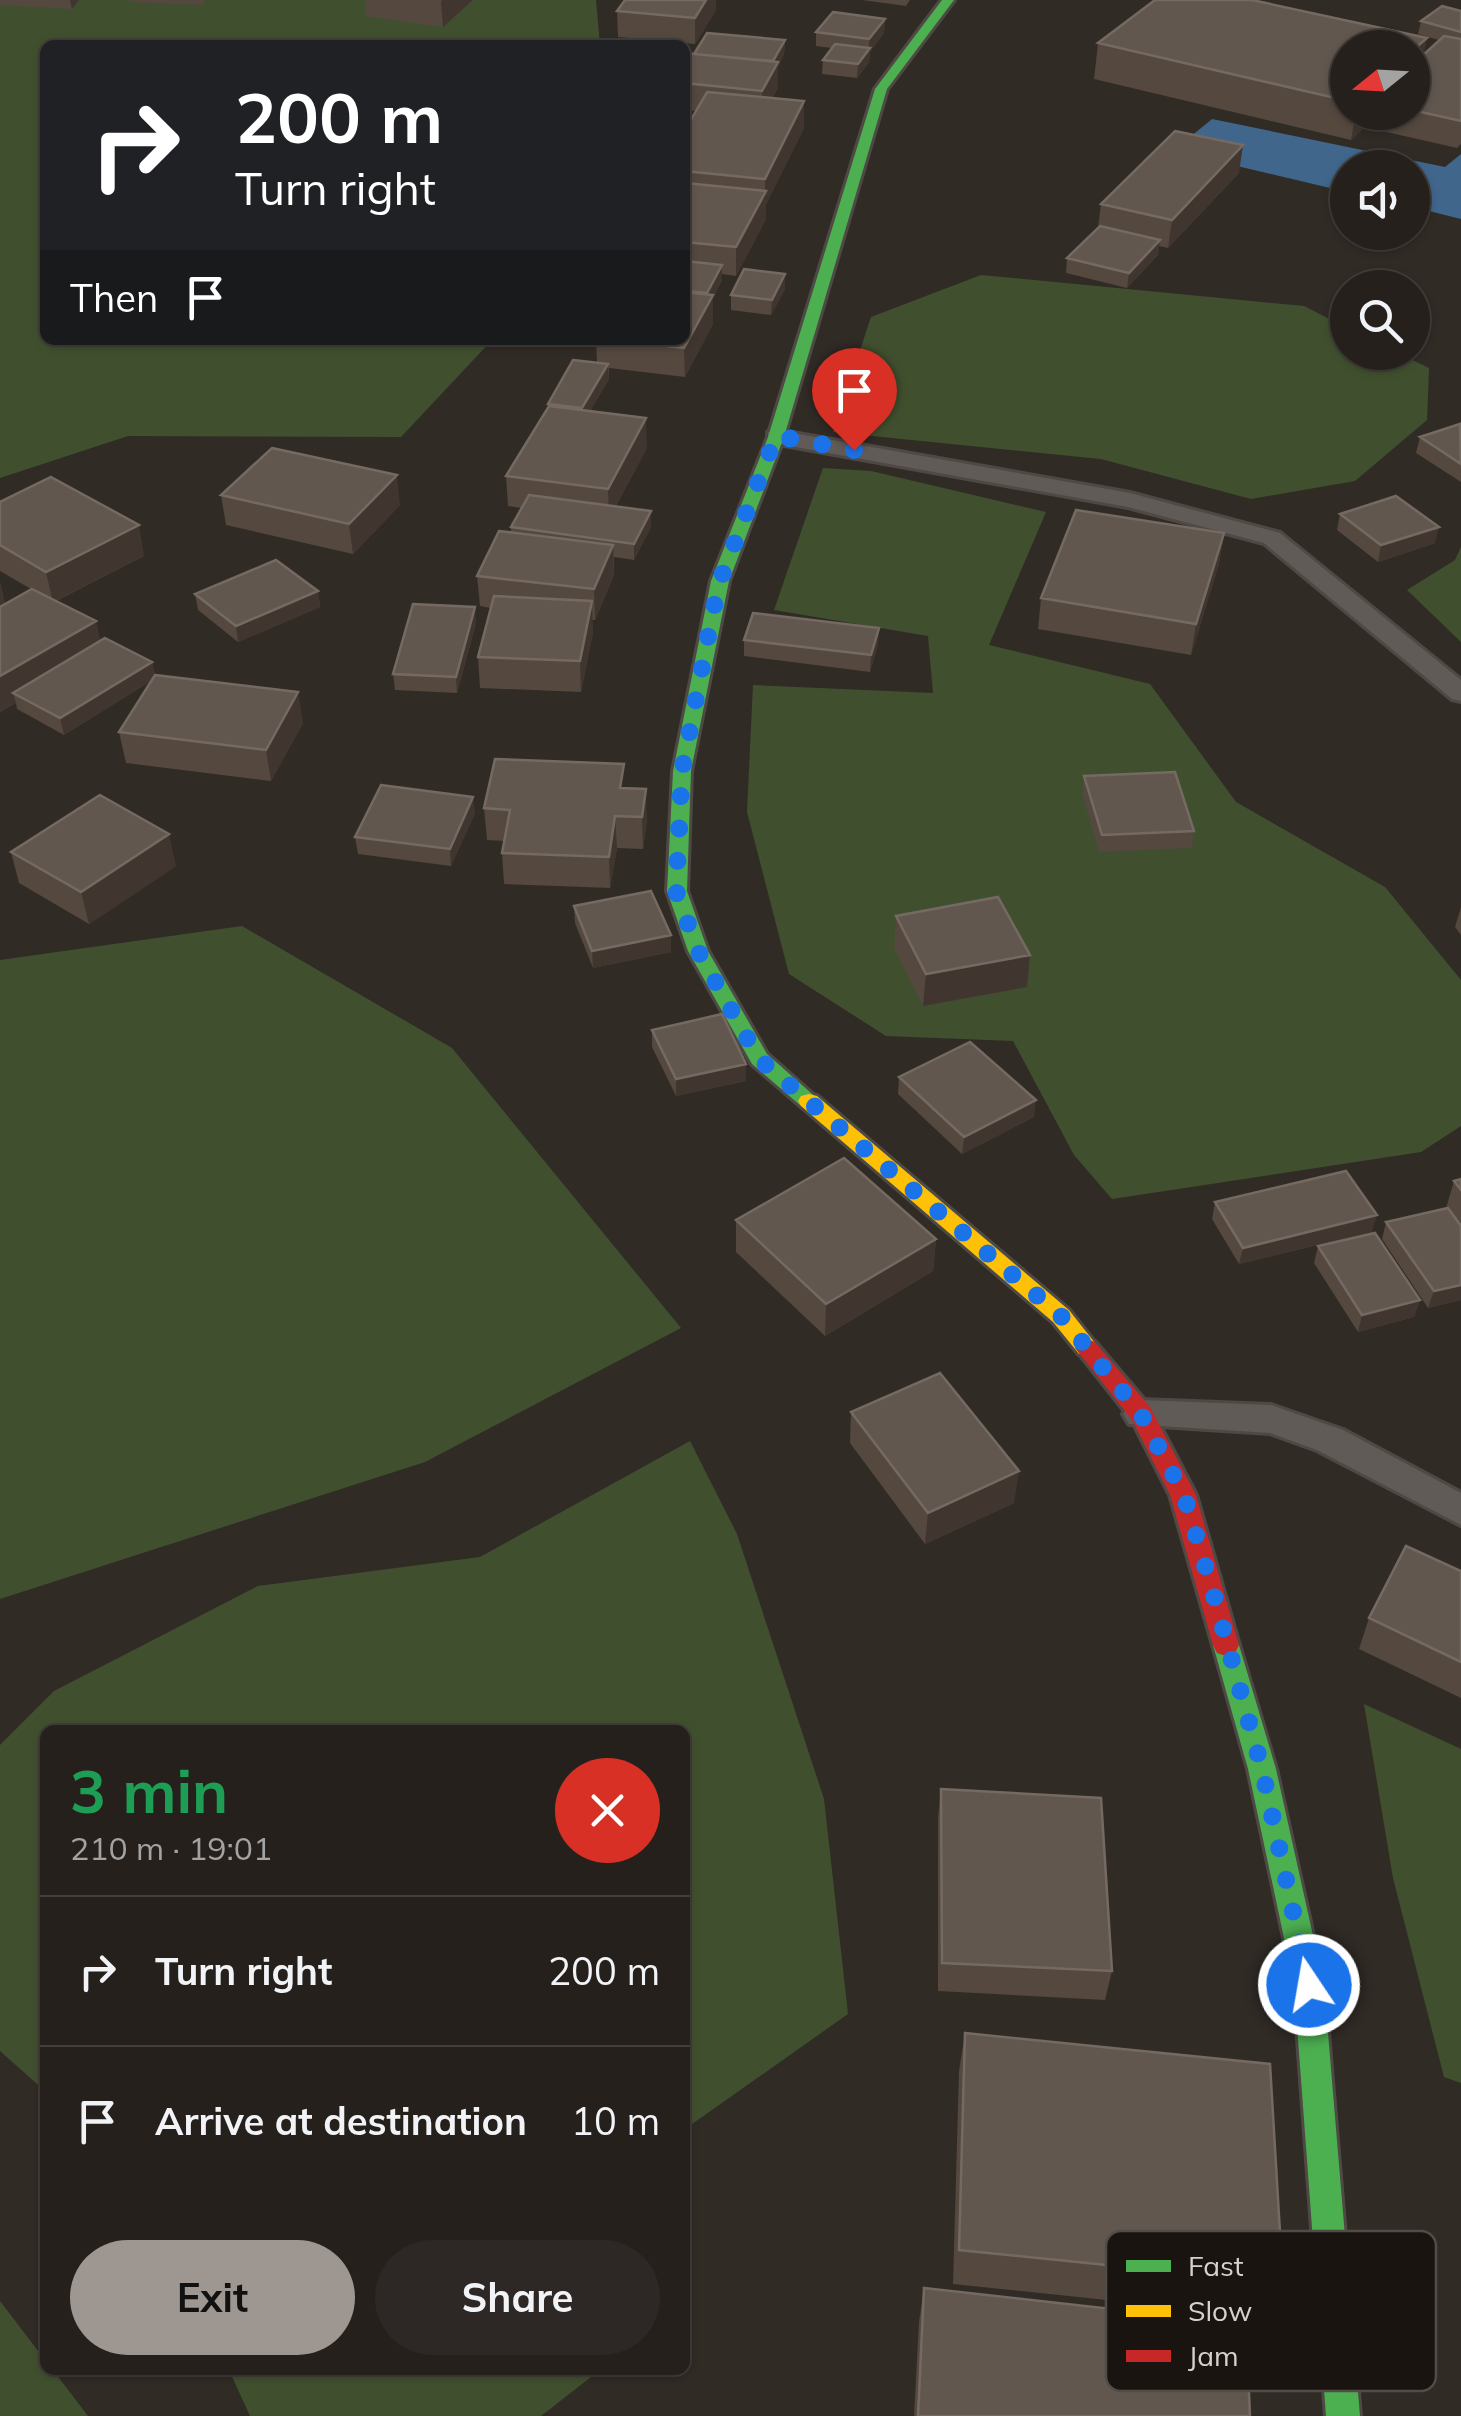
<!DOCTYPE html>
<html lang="en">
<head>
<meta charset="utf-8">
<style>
	body { margin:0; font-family:Mulish,sans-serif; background:#2d2825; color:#f1f3f6; height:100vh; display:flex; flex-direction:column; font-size:38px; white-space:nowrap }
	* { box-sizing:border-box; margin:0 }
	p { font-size:32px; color:#a3a3a3 }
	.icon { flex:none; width:55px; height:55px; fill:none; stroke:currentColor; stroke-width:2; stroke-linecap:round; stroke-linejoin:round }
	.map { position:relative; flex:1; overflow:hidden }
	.details { position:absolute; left:40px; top:1725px; width:650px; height:650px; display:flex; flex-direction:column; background:#25201c; border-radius:15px; box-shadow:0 2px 8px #0004,0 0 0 2px #423e3b }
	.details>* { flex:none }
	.guide { position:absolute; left:40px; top:40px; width:650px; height:305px; border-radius:15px; box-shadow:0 2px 8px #0004,0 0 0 2px #423e3b; background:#202124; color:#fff; overflow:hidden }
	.needle { width:65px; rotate:252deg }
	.tools { position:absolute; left:1330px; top:30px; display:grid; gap:20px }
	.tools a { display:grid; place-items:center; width:100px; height:100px; border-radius:50%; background:#25201c; box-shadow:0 2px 8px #0004,0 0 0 2px #423e3b; font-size:50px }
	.pin { position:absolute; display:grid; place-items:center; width:85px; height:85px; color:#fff; margin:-102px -42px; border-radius:50% 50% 50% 0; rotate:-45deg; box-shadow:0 0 10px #0007 }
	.pin .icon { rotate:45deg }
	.me { position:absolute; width:110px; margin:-55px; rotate:348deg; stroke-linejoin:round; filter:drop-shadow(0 0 8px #0008) }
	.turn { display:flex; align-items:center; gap:35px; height:210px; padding:0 30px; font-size:45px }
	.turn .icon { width:130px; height:130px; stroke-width:2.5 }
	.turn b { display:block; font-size:70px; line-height:85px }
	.then { display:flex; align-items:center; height:95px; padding:0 30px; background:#0003; gap:20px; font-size:38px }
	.round { display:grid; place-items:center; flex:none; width:105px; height:105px; border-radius:52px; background:#2d2825 }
	.head { display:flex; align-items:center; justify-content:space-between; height:170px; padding:0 30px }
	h1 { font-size:60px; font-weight:700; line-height:75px; color:#1e9e55 }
	.button { display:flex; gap:20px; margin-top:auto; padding:20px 30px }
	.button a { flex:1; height:115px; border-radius:60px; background:#9e9691; color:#111; font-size:40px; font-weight:700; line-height:115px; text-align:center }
	.button a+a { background:#2d2825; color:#f1f3f6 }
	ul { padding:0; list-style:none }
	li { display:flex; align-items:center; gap:30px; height:150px; padding:0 30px; border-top:2px solid #423e3b }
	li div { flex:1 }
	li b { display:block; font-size:38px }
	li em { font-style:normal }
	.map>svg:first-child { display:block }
	.green { fill:#40502f }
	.water { fill:#40668c }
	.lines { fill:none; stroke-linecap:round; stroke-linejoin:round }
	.lane-casing { stroke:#4e4944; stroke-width:6 }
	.fast-casing { stroke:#4e4944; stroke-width:6 }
	.slow-casing { stroke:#4e4944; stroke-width:6 }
	.jam-casing { stroke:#4e4944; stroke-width:6 }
	.lane { fill:#605b56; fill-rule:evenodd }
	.fast { fill:#4caf50; fill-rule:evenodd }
	.slow { fill:#ffc107; fill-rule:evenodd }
	.jam { fill:#c62828; fill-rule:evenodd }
	.wall { fill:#54483f; fill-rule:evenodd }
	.shaded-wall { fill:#40362f }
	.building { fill:#62574e; stroke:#756a62; stroke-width:2.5 }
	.route { stroke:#1a73e8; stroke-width:18; stroke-dasharray:0 32.4 }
	.key { fill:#191410; stroke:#524c48; stroke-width:2.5 }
	.key-label { font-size:28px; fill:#d8d0ca }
</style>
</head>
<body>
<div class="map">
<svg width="1461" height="2416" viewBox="0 0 1461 2416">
	<rect width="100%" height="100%" fill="#312b26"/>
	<path class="green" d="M0,0H596L600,45H45V340H492L401,437L128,436L0,478Z
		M981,275L1304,306L1347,328L1348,352L1398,353L1429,368L1427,420L1355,481L1251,499L1101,459L833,432L871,317Z
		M823,468L871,471L1046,512L989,645L1150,684L1236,802L1385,887L1461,980V1126L1421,1152L1112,1199L1074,1155L1013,1041L886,1036L789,974L747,812L753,685L933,693L928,636L774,610Z
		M1461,547V642L1407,590L1455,560Z
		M242,926L452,1048L681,1328L425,1462L0,1599V960Z
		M690,1441L737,1534L824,1799L848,2014L685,2129V1730H45V2091L0,2051V1745L54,1691L258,1586L480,1557Z
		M1364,1704L1461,1749V2083L1444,2077L1393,1878Z
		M0,2301L45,2360V2370H53L88,2416H0Z
		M229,2370H600L541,2416H250Z"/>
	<path class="water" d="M1212,119L1445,167L1461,154V219L1413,207L1412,168H1348L1347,192L1173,151Z"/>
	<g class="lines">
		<g class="lane-casing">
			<path id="lane" d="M776,430L1130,493L1280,533L1461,680V701L1452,699L1264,543L1128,507L768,442V432Z
				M1141,1400L1271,1405L1343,1430L1461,1493V1525L1317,1450L1270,1433L1129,1424L1123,1414L1129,1404Z"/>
		</g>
		<g class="fast-casing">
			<path id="fast" d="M942,0H954L887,89L784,437L729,581L691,771L687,891L708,951L767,1054L820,1101L809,1108L801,1106L752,1064L688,951L667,891L673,771L711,581L768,437L875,89Z
				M1226,1634L1235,1637L1239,1645L1276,1769L1324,1985L1360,2416H1326L1294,1985L1248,1769L1213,1645L1217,1637Z"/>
		</g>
		<g class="slow-casing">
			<path id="slow" d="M809,1094L817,1096L1069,1310L1099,1348L1095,1354H1079L1053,1322L801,1106L798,1101L801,1096Z"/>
		</g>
		<g class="jam-casing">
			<path id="jam" d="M1087,1339L1095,1342L1150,1407L1196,1495L1239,1645L1235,1653L1226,1656L1217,1653L1213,1645L1170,1495L1132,1420L1075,1348L1079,1342Z"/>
		</g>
		<use href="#lane" class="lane"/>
		<use href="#fast" class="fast"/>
		<use href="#slow" class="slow"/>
		<use href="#jam" class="jam"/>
	</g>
	<path class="wall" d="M0,0H79L72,9L0,5Z
		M129,0H205L202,5L130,2Z
		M365,0H473L443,27L366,16Z
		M862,0H910L906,6Z
		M1155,0H1252L1427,38L1423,55L1439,40L1418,34L1421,21L1442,6L1461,11V144L1457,148L1369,128L1371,121L1351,140L1094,79L1098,43ZM1348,48H1412V112H1348Z
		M716,10L695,44L618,37L617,11Z
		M885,19L884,33L870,52L869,62L857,78L822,74L823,60L832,48L816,46V32Z
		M785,40L784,54L778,67V88L772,98L804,101V128L766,204V219L736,276L722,274V280L713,298V324L685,377L609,368V379L590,411L647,448L616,506L651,511V527L634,560L614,557V575L595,620H592L593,632L581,692L480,688L478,657L491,608L480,606L477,576L511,533V527L522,508L508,506L506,476L548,407V404L597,362L596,340H685V130L696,111L685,110V53L694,54Z
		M1239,173L1168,248L1159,246L1158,255L1127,288L1066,273L1067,258L1098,228L1101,204Z
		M785,274V289L771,315L731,310V295Z
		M1461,424V482L1416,453L1420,437Z
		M221,495L400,505L353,554L226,525Z
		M0,502L144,556L56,601L100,641L152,662L155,675L303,723L271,781L126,763L119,732L151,681L64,735L17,709L16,703L0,712V582L5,604L31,589L0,571Z
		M1340,514L1435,543L1378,562L1337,530Z
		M1224,533L1219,564L1191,655L1038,629L1041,598Z
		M318,591L320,607L238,642L198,610L195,594Z
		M476,623L457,693L395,690L393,674Z
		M744,640L878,644L870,672L744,656Z
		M1084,776L1194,831L1192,848L1099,852L1082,793Z
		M624,788L647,820L643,849L617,848L610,888L504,884L502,853L504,841L487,840L484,808Z
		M475,813L451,866L358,854L355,837Z
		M11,852L176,866L89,924L19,883Z
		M574,906L671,935V952L593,968L575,923Z
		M1461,907V935L1455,927Z
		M896,916L1027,987L923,1006L894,948Z
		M652,1030L746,1081L676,1096L652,1047Z
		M899,1077L1034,1117L962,1154L898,1094Z
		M1461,1179V1300L1428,1308L1382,1239L1386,1222L1446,1208L1454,1181Z
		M1215,1202L1372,1232L1239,1264L1212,1219Z
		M736,1220L936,1239L933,1271L825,1336L736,1252Z
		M1318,1246L1420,1300L1414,1317L1358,1332L1314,1263Z
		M851,1412L1014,1503L925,1544L850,1443Z
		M1461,1571V1698L1359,1649L1369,1618Z
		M941,1789L1112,1971L1105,2000L938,1991V1818Z
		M965,2033L1283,2283L1269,2317L953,2284L959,2071Z
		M924,2288L1250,2416H914L919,2322Z"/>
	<path class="shaded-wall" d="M70,0H79L72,9Z
		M442,0H473L443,27L441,2Z
		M706,0H716V10L695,44V18Z
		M885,19L884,33L870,52L869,62L857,78L858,64L869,50V39Z
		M1427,38L1420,74L1412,81V51Z
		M785,40L784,54L778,67V88L762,118V91L770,68Z
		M804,101V128L766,204V219L736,276V247L765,194V179Z
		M1356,112H1372L1371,121L1351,140Z
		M1243,145L1239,173L1168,248L1172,220Z
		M1160,240L1158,255L1127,288L1129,273Z
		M722,265V280L713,298V324L685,377L684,348L707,293Z
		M785,274V289L771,315L772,300Z
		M608,364L609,379L583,424L582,408Z
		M646,418L647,448L609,519L608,489Z
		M397,475L400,505L353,554L349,524Z
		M651,511V527L634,560V544Z
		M139,525L144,556L53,602L46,572Z
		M1439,527L1435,543L1378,562L1381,545Z
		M1224,533L1219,564L1191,655L1196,624Z
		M613,545L614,575L595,620L594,589Z
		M0,582L6,607L0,610Z
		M318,591L320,607L238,642L236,626Z
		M592,601L593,632L581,692L580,661Z
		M475,607L476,623L457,693L456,677Z
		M96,621L103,652L13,693L16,703L0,712V676Z
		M879,628L878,644L870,672L871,655Z
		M152,662L156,678L64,735L60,718Z
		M298,692L303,723L271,781L266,750Z
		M646,789L647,820L643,849L642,817Z
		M473,797L475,813L451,866L450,849Z
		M615,816L617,848L610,888L609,857Z
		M169,834L176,866L89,924L81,892Z
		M671,935V952L593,968L592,951Z
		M1030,955L1027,987L923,1006L926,974Z
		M746,1064V1081L676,1096V1079Z
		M1036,1100L1034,1117L962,1154L964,1137Z
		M1377,1215L1372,1232L1239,1264L1243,1248Z
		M936,1239L933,1271L825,1336L826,1304Z
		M1461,1285V1300L1428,1308L1434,1291Z
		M1420,1300L1414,1317L1358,1332L1362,1315Z
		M1019,1471L1014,1503L925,1544L928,1513Z"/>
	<path class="building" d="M625,0H706L695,18L617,11Z
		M1155,0H1252L1427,38L1412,51V48H1348V101L1098,43Z
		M1442,6L1461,11V32L1421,21Z
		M833,12L885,19L869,39L816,32Z
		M707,33L785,40L773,61L694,54Z
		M1444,36L1461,39V121L1412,110V65Z
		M835,44L870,48L858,64L823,60Z
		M685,53L778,62L762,91L685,83Z
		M707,92L804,101L765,179L685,171V130Z
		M1175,131L1243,145L1172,220L1101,204Z
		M685,183L766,191L736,247L685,242Z
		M1100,226L1160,240L1129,273L1067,258Z
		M685,261L722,265L707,293L685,291Z
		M744,269L785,274L772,300L731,295Z
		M685,292L713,295L684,348L614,340H685Z
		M573,360L608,364L582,408L548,404Z
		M549,406L646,418L608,489L506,476Z
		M1460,424L1461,464L1420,437Z
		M272,448L397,475L349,524L221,495Z
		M51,477L139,525L46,572L0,545V502Z
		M529,495L651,511L634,544L511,527Z
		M1396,496L1439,527L1381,545L1340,514Z
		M1076,510L1224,533L1196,624L1041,598Z
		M499,531L613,545L594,589L477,576Z
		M276,560L318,591L236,626L195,594Z
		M32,589L96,621L0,676V607Z
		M494,596L592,601L580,661L478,657Z
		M413,604L475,607L456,677L393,674Z
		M753,613L879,628L871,655L744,640Z
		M105,638L152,662L60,718L13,693Z
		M155,675L298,692L266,750L119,732Z
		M495,759L624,764L620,788L646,789L642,817L615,816L609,857L502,853L510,810L484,808Z
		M1175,772L1194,831L1102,835L1084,776Z
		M381,785L473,797L450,849L355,837Z
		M100,795L169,834L81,892L11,852Z
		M651,891L671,935L592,951L574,906Z
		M998,897L1030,955L926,974L896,916Z
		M722,1014L746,1064L676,1079L652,1030Z
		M970,1042L1036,1100L964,1137L899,1077Z
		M844,1158L936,1239L826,1304L736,1220Z
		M1346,1171L1377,1215L1243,1248L1215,1202Z
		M1461,1179V1190L1454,1181Z
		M1448,1208L1461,1226V1285L1434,1291L1386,1222Z
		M1375,1233L1420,1300L1362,1315L1318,1246Z
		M940,1373L1019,1471L928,1513L851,1412Z
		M1406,1546L1461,1571V1662L1369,1618Z
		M941,1789L1101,1798L1112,1971L942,1963Z
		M965,2033L1270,2064L1283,2283L959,2250Z
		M924,2288L1246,2324L1250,2416H918Z"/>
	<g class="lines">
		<path class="route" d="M854,450L776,436L720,581L713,611L682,771L676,891L698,951L759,1059L1061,1316L1141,1414L1184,1495L1213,1592L1262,1769L1309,1985"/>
	</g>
	<rect x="1106" y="2231" width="330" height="160" rx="15" class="key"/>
	<rect x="1126" y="2260" width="45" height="12" fill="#4caf50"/>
	<rect x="1126" y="2305" width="45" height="12" fill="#ffc107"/>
	<rect x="1126" y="2350" width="45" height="12" fill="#c62828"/>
	<g class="key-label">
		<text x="1188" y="2276">Fast</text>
		<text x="1188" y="2321">Slow</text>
		<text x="1188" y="2366">Jam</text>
	</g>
</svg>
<div class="tools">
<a><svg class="needle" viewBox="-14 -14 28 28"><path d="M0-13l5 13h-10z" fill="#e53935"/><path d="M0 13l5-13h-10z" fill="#a3a3a3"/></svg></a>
<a><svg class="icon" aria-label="sound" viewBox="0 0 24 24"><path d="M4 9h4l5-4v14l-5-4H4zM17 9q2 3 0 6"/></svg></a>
<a><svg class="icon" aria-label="search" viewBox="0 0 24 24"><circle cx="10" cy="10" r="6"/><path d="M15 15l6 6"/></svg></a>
</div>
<div class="pin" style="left:854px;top:450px;background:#d93025"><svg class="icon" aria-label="arrive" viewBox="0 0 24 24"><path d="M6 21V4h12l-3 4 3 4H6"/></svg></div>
<svg class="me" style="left:1309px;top:1985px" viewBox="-20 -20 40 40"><circle r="17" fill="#1a73e8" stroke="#fff" stroke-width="3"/><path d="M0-11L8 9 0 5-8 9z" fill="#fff"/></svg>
<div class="guide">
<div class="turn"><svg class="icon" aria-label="right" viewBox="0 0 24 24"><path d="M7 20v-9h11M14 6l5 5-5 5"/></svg><div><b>200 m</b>Turn right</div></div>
<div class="then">Then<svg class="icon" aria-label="arrive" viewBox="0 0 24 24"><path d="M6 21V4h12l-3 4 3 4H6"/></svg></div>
</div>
<section class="details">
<div class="head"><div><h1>3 min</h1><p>210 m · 19:01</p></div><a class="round" style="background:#d93025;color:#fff"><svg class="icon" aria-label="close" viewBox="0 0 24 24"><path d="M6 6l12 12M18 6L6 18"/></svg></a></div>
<ul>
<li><svg class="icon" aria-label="right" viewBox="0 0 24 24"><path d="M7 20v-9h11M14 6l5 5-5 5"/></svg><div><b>Turn right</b></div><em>200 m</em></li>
<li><svg class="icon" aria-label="arrive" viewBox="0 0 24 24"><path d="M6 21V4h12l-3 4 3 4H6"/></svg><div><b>Arrive at destination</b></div><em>10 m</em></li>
</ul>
<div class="button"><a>Exit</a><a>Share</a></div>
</section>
</div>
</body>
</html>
